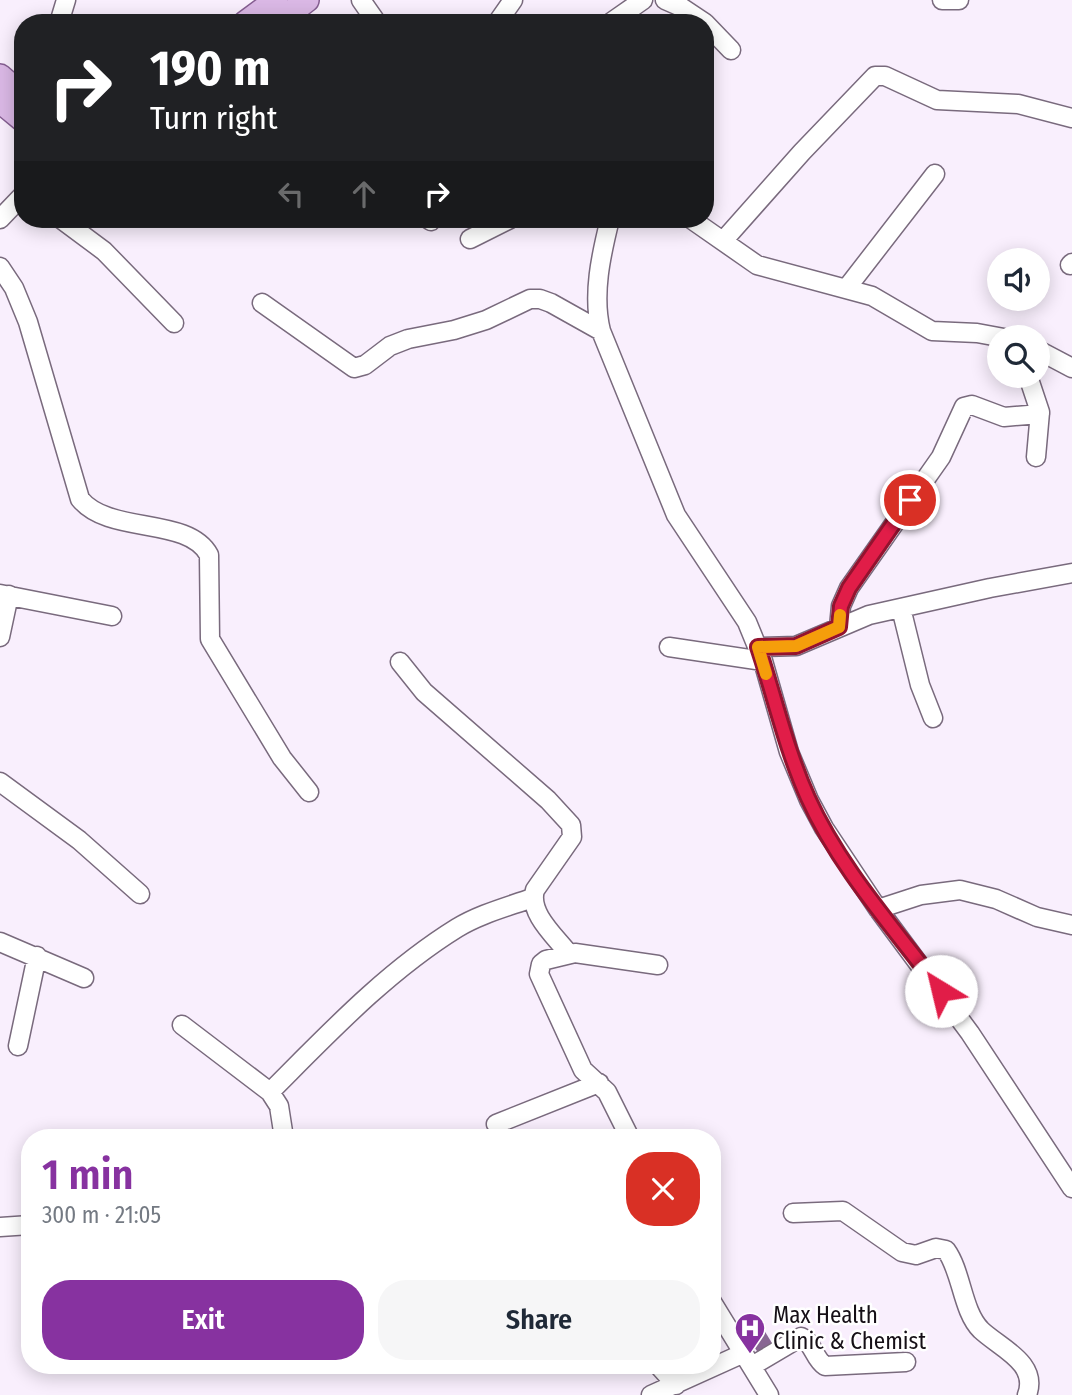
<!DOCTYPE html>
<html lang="en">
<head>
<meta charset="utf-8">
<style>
	body { margin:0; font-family:"Fira Sans Condensed",sans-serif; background:#f6f6f7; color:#1f2937; height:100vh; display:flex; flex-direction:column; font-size:26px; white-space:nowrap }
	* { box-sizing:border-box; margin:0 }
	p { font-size:23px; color:#747a83 }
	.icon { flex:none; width:38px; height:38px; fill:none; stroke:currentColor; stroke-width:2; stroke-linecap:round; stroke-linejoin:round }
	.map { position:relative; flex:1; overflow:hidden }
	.sheet { position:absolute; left:21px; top:1129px; width:700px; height:245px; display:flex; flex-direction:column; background:#fff; border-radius:28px; box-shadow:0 4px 18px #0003 }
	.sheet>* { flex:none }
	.hud { position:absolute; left:14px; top:14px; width:700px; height:214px; border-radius:28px; box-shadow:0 4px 18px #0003; background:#202124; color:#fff; overflow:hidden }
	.buttons { position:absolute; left:987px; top:248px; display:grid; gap:14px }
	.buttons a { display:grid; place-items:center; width:63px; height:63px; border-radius:50%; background:#fff; box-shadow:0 4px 18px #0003; font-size:35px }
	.pin { position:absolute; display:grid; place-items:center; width:60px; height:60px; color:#fff; margin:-30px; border:4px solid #fff; border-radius:50%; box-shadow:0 2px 7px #0007 }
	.me { position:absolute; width:77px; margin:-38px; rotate:324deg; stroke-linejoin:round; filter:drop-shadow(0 0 5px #0008) }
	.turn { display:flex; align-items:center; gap:24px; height:147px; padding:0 21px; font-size:32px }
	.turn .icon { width:91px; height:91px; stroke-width:2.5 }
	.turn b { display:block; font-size:49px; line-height:60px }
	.lanes { display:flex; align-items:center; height:66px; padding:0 21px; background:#0003; justify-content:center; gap:35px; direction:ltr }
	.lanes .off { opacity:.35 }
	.round { display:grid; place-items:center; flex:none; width:74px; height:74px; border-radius:28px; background:#f6f6f7 }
	.headline { display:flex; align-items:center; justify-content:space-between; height:119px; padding:0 21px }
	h1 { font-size:42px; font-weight:600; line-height:52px; color:#8732a0 }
	.button { display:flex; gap:14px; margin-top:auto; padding:14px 21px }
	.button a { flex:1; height:80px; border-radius:28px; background:#8732a0; color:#fff; font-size:28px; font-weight:600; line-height:80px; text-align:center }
	.button a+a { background:#f6f6f7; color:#1f2937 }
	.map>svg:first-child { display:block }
	.building { fill:#886693 }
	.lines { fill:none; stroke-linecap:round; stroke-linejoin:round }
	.minor-casing { stroke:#796a7d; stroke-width:21 }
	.major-casing { stroke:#855e91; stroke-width:26 }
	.minor { stroke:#fff; stroke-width:18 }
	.major { stroke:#dab8e5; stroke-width:23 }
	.route-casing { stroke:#92132f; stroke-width:18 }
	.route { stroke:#e11d48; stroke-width:12 }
	.slow { stroke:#f59e0b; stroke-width:12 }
	.labels { text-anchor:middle; stroke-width:5; stroke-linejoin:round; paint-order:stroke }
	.poi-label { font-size:23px; fill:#150f16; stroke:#fff; text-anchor:start }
</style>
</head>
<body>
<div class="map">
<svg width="1072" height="1395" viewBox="0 0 1072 1395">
	<rect width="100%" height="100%" fill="#f9effd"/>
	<path class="building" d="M761,1325L775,1348L761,1357L746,1335Z"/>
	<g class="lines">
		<g class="minor-casing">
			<path id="minor" d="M361,0L377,23
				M665,0L681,7L705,23
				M942,0H959
				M59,23L66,0
				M497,23L513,0
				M610,23L643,0
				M705,23L731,50
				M0,219L23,195
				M61,219L104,251L174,323
				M428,219L431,221
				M610,219C601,255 592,295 601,331L676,515L747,622L763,661L789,752L809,800L824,828L878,909L970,1033L1072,1188
				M691,219L757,265L872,296L932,331L977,333L1004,338
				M470,239L510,219
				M723,241L802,152L875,76H885L937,100L1018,104L1072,118
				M1070,265L1072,263
				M0,267L14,288L28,322L80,499C109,535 188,516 209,555L210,639L282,758L309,792
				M846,289L935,174
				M262,303L354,368L365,365L390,346L408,339L454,330L486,320L530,299H540L551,303L601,331
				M1038,350L1072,368
				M1028,376L1040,412L1036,457
				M0,594L112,616
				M901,608L920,685L933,718
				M839,627L841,606L849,588L941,457L964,407L972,405L1004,417L1040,414
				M0,637L9,595
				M669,647L763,661
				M758,647L796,646L869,615L990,588L1072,573
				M400,662L424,692L548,800L571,825L572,837L535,890C528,913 555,936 569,954
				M0,782L79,840L140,894
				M878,909L921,895L960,890L996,899L1037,917L1072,925
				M0,942L84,978
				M182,1025L270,1092
				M18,1046L37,956
				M496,1124L599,1083
				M284,1138L279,1106L270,1092C328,1034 386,972 457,928C480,914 507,907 532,898
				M630,1138L607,1092L583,1070L539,974L541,964L546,960L575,953L658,965
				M793,1213L843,1211L902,1252L916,1255L936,1248L946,1250C962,1272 962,1311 981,1330C1000,1348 1039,1363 1027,1395
				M0,1227L30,1225
				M712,1302L769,1395
				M658,1365L676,1385
				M752,1366L801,1337C813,1342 814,1359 825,1366L906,1362
				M651,1395L744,1353"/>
		</g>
		<g class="major-casing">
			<path id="major" d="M245,23L276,0
				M277,23L307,0
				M0,76L23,96
				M0,101L23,120"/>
		</g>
		<use href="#minor" class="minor"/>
		<use href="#major" class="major"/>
	</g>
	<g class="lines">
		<g class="route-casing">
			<path id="route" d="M910,500L849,588L841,606L839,627L796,646L758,647C775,698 786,749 808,798C840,869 895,929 941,991"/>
		</g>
		<use href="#route" class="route"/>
		<path class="slow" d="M766,674L758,647L796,646L839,627L840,615"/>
	</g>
	<defs>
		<g id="hospital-pin" transform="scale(1.575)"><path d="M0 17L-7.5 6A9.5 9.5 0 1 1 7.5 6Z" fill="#8732a0" stroke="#fff"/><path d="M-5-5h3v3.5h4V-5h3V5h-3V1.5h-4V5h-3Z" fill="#fff"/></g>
	</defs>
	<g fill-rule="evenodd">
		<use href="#hospital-pin" x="750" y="1328"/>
	</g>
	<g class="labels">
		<g class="poi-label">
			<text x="773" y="1323">Max Health<tspan x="773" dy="26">Clinic &amp; Chemist</tspan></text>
		</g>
	</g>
</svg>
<div class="buttons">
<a><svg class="icon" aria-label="sound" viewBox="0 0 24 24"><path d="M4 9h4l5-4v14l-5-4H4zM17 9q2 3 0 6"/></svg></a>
<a><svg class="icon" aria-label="search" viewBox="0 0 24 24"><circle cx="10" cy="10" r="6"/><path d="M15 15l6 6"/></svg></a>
</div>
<div class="pin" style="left:910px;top:500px;background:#d93025"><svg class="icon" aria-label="arrive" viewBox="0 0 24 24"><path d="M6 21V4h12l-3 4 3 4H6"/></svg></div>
<svg class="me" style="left:941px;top:991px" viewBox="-20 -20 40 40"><circle r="19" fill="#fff"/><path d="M0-13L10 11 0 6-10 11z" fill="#e11d48"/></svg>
<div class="hud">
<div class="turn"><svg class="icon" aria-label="right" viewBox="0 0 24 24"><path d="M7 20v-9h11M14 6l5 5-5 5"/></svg><div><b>190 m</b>Turn right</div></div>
<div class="lanes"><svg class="icon off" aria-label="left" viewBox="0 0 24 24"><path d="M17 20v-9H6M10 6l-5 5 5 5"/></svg><svg class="icon off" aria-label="ahead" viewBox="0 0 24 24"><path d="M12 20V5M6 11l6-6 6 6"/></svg><svg class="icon" aria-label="right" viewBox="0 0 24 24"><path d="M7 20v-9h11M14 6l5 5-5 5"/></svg></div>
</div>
<section class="sheet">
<div class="headline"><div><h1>1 min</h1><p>300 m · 21:05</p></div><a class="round" style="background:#d93025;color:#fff"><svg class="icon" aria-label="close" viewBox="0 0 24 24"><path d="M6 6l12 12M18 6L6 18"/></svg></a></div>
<div class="button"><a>Exit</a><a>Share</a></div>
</section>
</div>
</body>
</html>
